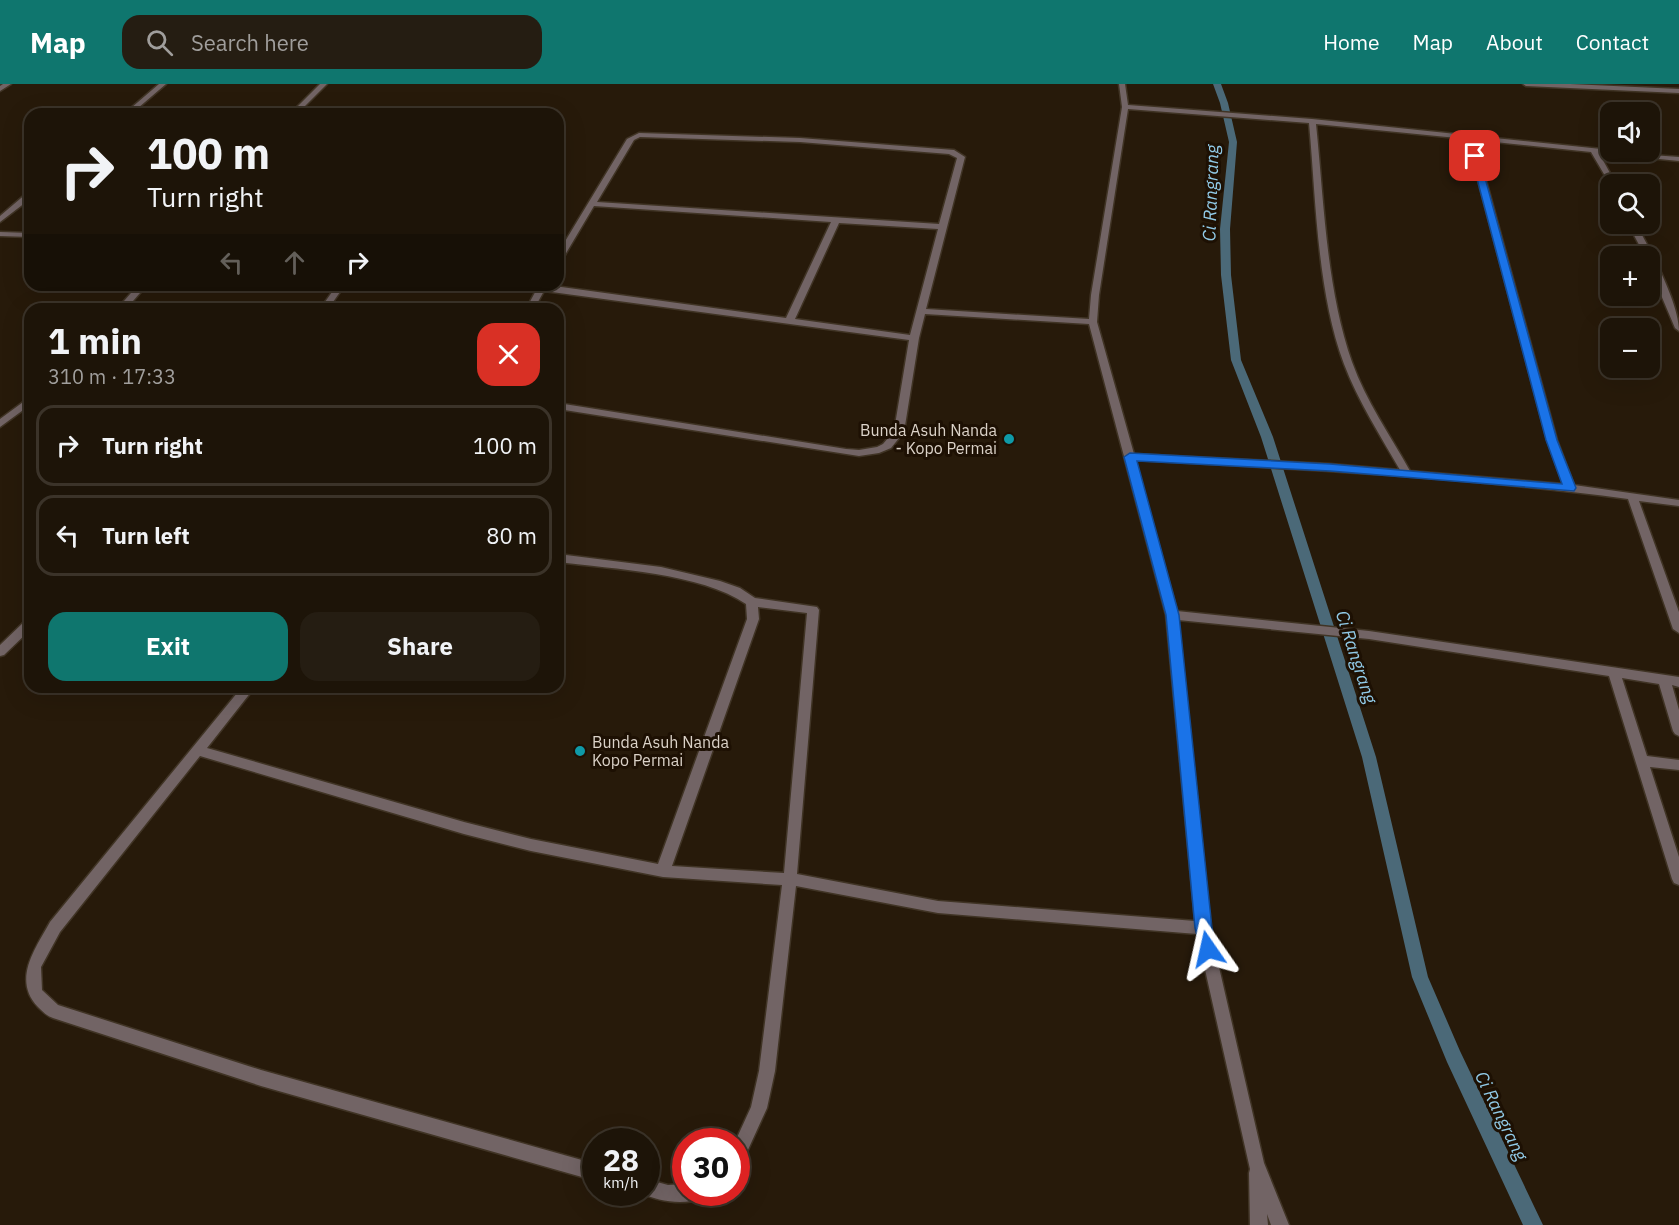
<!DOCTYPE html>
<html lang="en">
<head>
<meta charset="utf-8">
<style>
	body { margin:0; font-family:"IBM Plex Sans",sans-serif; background:#251d12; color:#f1f3f6; height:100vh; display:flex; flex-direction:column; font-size:22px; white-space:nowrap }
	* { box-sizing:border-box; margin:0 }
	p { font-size:20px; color:#a09e9c }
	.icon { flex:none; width:33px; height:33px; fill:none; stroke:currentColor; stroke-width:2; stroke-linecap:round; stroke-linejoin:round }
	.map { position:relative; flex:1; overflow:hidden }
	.side { position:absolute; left:24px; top:219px; width:540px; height:390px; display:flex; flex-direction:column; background:#1d1408; border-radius:18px; box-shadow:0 6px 24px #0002,0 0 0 2px #3b3329 }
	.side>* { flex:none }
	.top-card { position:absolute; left:24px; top:24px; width:540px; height:183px; border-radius:18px; box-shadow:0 6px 24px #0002,0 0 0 2px #3b3329; background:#1d1408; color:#f1f3f6; overflow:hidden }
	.fabs { position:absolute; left:1600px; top:18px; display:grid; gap:12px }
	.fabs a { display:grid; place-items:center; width:60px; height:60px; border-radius:12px; background:#1d1408; box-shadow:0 6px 24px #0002,0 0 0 2px #3b3329; font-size:30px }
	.speed { position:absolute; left:582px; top:1044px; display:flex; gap:12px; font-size:30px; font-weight:700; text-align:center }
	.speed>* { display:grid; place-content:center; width:78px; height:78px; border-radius:50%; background:#1d1408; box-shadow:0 6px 24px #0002,0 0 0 2px #3b3329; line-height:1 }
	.speed small { font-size:15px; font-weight:400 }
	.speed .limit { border:9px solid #d22; background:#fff; color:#111 }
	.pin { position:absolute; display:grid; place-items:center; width:51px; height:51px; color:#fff; margin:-26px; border-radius:12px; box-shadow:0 3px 9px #0006 }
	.me { position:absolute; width:66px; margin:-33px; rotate:349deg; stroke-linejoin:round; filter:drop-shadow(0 0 4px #0008) }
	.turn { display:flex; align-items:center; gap:21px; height:126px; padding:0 24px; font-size:27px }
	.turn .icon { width:78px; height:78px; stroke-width:2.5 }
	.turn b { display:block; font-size:42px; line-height:51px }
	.lanes { display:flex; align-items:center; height:57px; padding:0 24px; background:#0003; justify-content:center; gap:30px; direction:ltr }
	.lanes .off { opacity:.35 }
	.round { display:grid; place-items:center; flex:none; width:63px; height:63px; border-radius:18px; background:#251d12 }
	.overview { display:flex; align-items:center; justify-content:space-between; height:102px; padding:0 24px }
	h1 { font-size:36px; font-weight:800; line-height:45px }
	.primary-button { display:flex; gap:12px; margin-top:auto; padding:12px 24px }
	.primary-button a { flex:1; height:69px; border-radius:18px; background:#0f766e; color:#fff; font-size:24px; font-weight:800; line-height:69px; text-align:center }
	.primary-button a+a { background:#251d12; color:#f1f3f6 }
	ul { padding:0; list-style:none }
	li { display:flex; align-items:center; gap:18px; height:81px; margin:0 12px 9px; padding:0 12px; border:3px solid #3b3329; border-radius:18px }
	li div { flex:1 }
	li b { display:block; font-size:22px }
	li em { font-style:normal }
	header { display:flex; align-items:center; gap:36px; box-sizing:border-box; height:84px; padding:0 30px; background:#0f766e; color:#fff }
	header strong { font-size:28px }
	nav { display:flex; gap:33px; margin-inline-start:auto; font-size:21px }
	.search { width:420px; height:54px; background:#251d12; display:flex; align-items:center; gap:15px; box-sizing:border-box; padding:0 21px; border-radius:18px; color:#a09e9c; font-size:22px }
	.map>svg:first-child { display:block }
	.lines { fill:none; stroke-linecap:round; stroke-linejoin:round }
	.stream { fill:#4b6978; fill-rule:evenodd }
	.street-casing { stroke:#403425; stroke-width:3 }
	.street { fill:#726465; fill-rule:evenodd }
	.route { fill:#1a73e8; stroke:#114b97; stroke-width:1.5 }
	.culture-dot { fill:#0f9aa8; stroke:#1d1003; stroke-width:2 }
	.labels { text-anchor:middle; stroke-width:6; stroke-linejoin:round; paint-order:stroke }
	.poi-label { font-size:16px; fill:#dbd2c8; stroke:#1d1003; text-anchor:end }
	.water-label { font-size:18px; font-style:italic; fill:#91cae7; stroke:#1d1003 }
</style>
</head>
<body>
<header>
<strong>Map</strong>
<div class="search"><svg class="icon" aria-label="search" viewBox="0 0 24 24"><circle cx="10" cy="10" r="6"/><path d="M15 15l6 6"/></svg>Search here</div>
<nav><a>Home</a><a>Map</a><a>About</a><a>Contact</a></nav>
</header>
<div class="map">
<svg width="1679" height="1141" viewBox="0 0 1679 1141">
	<rect width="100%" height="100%" fill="#271a0a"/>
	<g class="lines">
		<path class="stream" d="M1213,0H1221L1228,19L1237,58L1230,145L1231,191L1241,276L1273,353L1376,673L1428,893L1460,967L1543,1141H1523L1447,978L1412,893L1362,673L1261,353L1231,276L1221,191L1220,145L1229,58L1220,19Z"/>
		<g class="street-casing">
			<path id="street" d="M3,0H11L0,7V2Z
				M159,0H166L131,30H124Z
				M320,0H327L297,30H290Z
				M1119,0H1125L1128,21L1312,35L1611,66V68L1679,73V77L1599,69L1616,100L1611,102L1591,68L1475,56L1557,356L1574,401L1679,416V422L1639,417L1679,528V549L1673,545L1628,415C1465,393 1300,385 1135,376L1177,527L1369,547L1679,593V603L1672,601L1679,626V652L1675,650L1673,647L1659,600L1622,594L1647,672L1679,676V686L1650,683L1679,773V801L1674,799L1672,795L1609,592L1369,555L1178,536L1210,844L1264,1079L1289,1141H1271L1267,1130L1268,1141H1250L1249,1089L1250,1085L1197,850L938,829L796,802L775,987L767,1024L742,1079L736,1081V1058H735L751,1023L759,987L782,801L663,793L531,767L464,750L200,672L60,848L41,883L42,906L58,921L261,986L596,1080V1097L261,1002L53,934C47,932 43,928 38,923C12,896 35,865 50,838L242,603H255L207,664L464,738L531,755L658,780L747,535L746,520C701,489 613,485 558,478V470L661,483L720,497L740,504L755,514L817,523L819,526L797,790L938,817L1195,837L1166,531L1089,240L925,230L919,254L904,348L891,364L879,369L859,372L558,325V319L846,365L859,366L877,363L883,360L894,347L909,256L544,207L534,225H526L539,201H547L786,234L831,138L594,122L562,176L558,179V169L627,55L639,49L800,54L954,66L965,73L926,225L1089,235L1091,211L1122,23ZM1128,25L1309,39C1316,115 1317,208 1344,280C1358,317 1380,351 1400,386L1330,380L1134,370L1097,238L1099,211ZM1316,40L1467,55L1547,356L1563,400L1410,387C1390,351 1366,317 1352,278C1326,204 1324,117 1316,40ZM640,53L800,58L949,70L957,74L939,140L597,118L634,56ZM839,139L938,145L910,251L795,235ZM758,523L807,529L784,789L672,782L759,535Z
				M1523,0H1570L1679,5V9L1526,2Z
				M27,109H30V115L0,138V132Z
				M1628,140H1636C1650,165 1679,219 1679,247L1675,244L1650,185V172H1645Z
				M0,148L30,149V153L0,152Z
				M138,201H147L126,225H117Z
				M337,201H345L328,225H320Z
				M30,313V321L0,343V335Z
				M30,535V546L4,571L0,572V561L26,536Z
				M646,1095L668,1101L686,1100V1108H704L702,1114C683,1122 658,1117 640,1109L646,1108Z"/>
		</g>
		<use href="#street" class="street"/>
	</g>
	<path class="route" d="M1475,70L1479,72L1557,356L1576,404L1574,407L1330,387L1137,377L1179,531L1212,844L1216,865L1214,871L1208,873L1202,871L1195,844L1166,531L1124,373L1130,369L1330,380L1562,400L1546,356L1471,72Z"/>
	<g class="culture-dot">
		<circle cx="1009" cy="355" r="6"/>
		<circle cx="580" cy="667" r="6"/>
	</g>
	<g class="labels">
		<g class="poi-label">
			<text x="997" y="352">Bunda Asuh Nanda<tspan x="997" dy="18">- Kopo Permai</tspan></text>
			<text x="592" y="664" text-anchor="start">Bunda Asuh Nanda<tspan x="592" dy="18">Kopo Permai</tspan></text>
		</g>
		<g class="water-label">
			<text transform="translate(1211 109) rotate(-88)" y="6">Ci Rangrang</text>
			<text transform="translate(1356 573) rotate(72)" y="6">Ci Rangrang</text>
			<text transform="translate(1501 1032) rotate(64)" y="6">Ci Rangrang</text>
		</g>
	</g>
</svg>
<div class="fabs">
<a><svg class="icon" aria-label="sound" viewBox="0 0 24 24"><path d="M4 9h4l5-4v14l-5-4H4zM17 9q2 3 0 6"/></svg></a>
<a><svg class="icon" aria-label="search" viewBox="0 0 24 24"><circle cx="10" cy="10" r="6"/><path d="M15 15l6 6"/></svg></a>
<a>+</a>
<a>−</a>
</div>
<div class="speed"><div>28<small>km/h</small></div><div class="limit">30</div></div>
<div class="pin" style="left:1475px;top:72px;background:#d93025"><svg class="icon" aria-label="arrive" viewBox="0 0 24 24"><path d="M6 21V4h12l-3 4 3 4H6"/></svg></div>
<svg class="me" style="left:1208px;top:865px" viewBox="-20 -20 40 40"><path d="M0-17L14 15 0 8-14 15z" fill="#1a73e8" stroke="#fff" stroke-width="4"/></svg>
<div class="top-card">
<div class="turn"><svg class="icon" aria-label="right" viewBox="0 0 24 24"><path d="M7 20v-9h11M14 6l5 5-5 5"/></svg><div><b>100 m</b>Turn right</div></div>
<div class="lanes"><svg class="icon off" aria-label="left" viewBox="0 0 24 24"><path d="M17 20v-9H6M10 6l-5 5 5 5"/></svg><svg class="icon off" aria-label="ahead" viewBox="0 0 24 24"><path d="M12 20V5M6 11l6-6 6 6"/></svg><svg class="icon" aria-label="right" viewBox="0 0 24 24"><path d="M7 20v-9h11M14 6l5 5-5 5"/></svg></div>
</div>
<section class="side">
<div class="overview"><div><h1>1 min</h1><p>310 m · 17:33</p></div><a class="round" style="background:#d93025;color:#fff"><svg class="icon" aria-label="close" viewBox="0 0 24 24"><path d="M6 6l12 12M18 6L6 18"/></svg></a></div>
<ul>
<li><svg class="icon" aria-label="right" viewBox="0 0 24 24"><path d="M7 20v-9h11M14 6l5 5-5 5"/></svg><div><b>Turn right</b></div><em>100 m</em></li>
<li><svg class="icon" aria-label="left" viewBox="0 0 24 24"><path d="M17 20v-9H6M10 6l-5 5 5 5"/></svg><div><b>Turn left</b></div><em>80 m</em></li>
</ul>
<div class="primary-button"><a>Exit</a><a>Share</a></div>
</section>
</div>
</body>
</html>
